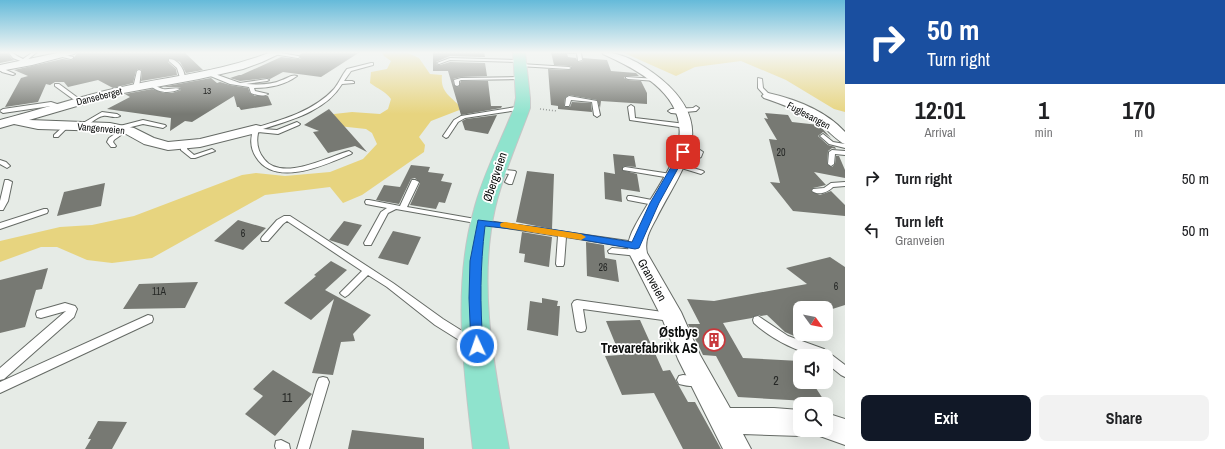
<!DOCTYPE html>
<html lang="en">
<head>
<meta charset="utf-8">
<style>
	body { margin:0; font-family:"Archivo Narrow",sans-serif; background:#f2f2f2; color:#202124; height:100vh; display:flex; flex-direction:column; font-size:15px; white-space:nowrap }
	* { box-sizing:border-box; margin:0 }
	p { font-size:13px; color:#757577 }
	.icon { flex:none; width:22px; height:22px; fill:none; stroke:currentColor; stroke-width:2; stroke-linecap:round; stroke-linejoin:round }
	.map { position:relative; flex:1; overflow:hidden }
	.sheet { display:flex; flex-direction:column; background:#fff; width:380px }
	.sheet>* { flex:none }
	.top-card { background:#1a4fa0; color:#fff; overflow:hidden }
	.needle { width:26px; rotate:123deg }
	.controls { position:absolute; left:793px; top:301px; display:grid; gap:8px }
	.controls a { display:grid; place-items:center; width:40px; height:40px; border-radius:8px; background:#fff; box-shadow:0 4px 16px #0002; font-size:20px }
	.pin { position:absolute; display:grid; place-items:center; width:34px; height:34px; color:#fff; margin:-17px; border-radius:8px; box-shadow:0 2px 6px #0006 }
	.me { position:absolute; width:44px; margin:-22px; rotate:357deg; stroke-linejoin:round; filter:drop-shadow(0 0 3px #0008) }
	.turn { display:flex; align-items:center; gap:14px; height:84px; padding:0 16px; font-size:18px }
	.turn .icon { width:52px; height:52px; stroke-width:2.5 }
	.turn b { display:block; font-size:28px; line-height:34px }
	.eta { display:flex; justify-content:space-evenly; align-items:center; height:68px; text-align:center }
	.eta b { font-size:24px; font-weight:700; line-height:28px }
	.cta { display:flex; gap:8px; margin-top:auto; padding:8px 16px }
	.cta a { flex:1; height:46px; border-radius:8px; background:#111827; color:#fff; font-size:16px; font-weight:700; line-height:46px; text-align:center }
	.cta a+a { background:#f2f2f2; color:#202124 }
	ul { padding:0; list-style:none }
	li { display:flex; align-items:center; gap:12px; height:52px; padding:0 16px }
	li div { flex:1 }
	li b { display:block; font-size:15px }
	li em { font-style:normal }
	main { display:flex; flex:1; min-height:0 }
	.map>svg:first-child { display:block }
	.green { fill:#e7d47f }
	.building { fill:#777973 }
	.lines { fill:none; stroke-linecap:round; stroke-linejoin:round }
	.service-casing { stroke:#656a65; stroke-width:2 }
	.minor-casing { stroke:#656a65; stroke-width:2 }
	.primary-casing { stroke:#c4c5c5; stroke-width:2 }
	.path { stroke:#959996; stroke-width:1.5; stroke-dasharray:1 2; stroke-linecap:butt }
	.service { fill:#fff; fill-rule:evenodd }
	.minor { fill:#fff; fill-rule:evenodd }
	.primary { fill:#8fe3cd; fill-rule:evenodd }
	.route { fill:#1a73e8; stroke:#114b97 }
	.slow { fill:#f59e0b }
	.labels { text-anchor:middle; stroke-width:3.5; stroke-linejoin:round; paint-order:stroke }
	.far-number-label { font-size:9px; fill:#262826 }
	.far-street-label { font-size:10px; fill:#0b0d0c; stroke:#fff }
	.number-label { font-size:10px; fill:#262826 }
	.street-label { font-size:12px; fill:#0b0d0c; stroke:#fff }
	.near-number-label { font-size:12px; fill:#262826 }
	.near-poi-label { font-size:14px; font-weight:bold; fill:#0b0d0c; stroke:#fff; text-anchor:end }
</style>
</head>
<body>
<main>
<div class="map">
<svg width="845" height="449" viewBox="0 0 845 449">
	<rect width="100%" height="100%" fill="#e6ebe6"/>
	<path class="green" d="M382,52H406L419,58L430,74L442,75C440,94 452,96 462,109L431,121L419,137L425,145L424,152L362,195L343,203L330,187L265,195L152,258L112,263L87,260L57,247H41L0,262V241L60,227L92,225L134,216L242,175L256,173L285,176L330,172L363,159L377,144L372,133L366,129L329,125L334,114L352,112L380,114L388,109L391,99C385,91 378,89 370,83L371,72L387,69L391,61L384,56Z
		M622,52H845V112L834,109L786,80L741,61L695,67L676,76Z"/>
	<path class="building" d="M0,52H7L12,59L15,60L0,63Z
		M78,52H184L203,70L186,73L180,62L169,58L168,59V62L176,69L177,75L141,81L142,70L138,69L136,71L133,83L113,88L98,80L68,87L64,82H55L50,85L46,84L38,102L5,107L21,78L28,76L14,70L62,59L72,60Z
		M304,52H360L321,77L283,72L270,79L267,78L240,81L230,78L239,75H241L281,57L299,59L301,58L299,55Z
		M433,52H484L485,57L450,56L436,62V64L440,65L450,62L485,63L487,76L461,77L453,79L454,85L458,87L461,81H488L491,106H502L501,108L461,115L448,71H433Z
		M551,52L554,54H567L568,57L576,58L578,62L583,61V58L607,60L611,71L636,73L639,76H626L624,78L628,80L641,81L647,93V104L601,101L600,108L597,100L569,95L565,98L564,107H570L572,102L591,103L592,112L558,109V106L551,105L548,69L569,70L572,67L569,66L554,65Z
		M211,78L217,83L220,82L230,85L248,88L250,93L255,96H268L272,105L241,110L239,107H237L234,96L192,122L185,121L170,131L171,118L107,109L130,97L125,94L152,89L164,93H172L181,90V88L176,87H162Z
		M329,109L361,145L367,152L355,146L328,153L313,132L319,131L304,125Z
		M765,113L788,115L792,122L819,125L831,138L823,132L818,136L828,145L835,147L836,149L832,148L828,151L827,164L832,167L835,164L836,156H839L845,170V178L814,172L826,185L813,188L811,191L820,195L831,191L845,205V216L793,211L770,182L780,183L769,139L777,140L764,118L768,119Z
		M497,115L488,134L465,130L462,121L466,119Z
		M613,154L634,156L636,167L624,166L622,170L637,174L640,192L621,189L622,202L605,199L604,172L615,174Z
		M411,165L430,167L428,172L444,174L441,181L452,183L445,203L439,202L436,209L410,205L420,183L415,178L411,179L399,204L376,200L384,185L400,187Z
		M527,171L554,174L552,229L516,222Z
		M105,183L101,206L57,216L64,192Z
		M238,220L266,228L243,250L214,241Z
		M344,221L362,225L348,246L329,240Z
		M393,231L421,237L408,265L378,258Z
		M522,232L552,237L549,267L524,262L525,254L519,253Z
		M586,242L604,245L605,258L616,260L619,282L587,276Z
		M830,257L845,267V305L826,311V308H800V334H827L801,339L785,332L767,315L761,316L758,315L752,318L723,323L743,358L800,361V382H812L825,402L738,397L716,356L703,355L688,324H700L687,299L714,301L807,284L786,268Z
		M331,261L347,270L325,290L371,315L353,334L355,341L341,342L333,375L312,373L334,299L311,320L284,303L316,276L314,275Z
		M48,268L42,289L36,290L25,327L0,333V280Z
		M198,282L185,308L123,309L139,284Z
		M542,298L558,301L557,306H560L558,336L527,330L530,301L542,303Z
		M640,320L663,371L670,370L688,402H695L721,449H683L654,393L622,395L605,356L620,355L606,321Z
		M273,370L312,394L275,436L245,414L263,396L253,389Z
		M98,421L127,422L112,449H85L91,439H88Z
		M352,430L424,438V449H348Z"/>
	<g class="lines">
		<g class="service-casing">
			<path id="service" d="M8,52H12L17,56L23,59L33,52H37L26,61L30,63L28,64L13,58Z
				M275,52L298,56L300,57L298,58L273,54V53Z
				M553,52H581L582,60L578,61L577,53H555Z
				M60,54L73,57V58L71,59L58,56V55Z
				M450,58L520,60L522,61L520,62L450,60L439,64L437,63Z
				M169,59C179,59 186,72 185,81H181L177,68L169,61Z
				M371,63H373V65L351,71L344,81H352L354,82V83L342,84C326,111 291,120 263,129L277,130L297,122L300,124L299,125L278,134L258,132V133C256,143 258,152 264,159C282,182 327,157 349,151L352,153L351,154C325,165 275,188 256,157C250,148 250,137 254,128C282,120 314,111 334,89C339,83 342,75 347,69Z
				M521,64L569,67L571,68L569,69L519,66V65Z
				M0,67H3L6,70L15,74L13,75L2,72L0,70Z
				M139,70L141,71L139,88L136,90L133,88L137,71Z
				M208,73H212L240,83L267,79L269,80L267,81L246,84C259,85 271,85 282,80C288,78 292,74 297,76C285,85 269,88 254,88L255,91L268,94C263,97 256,95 251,93L249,87L230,84L208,75Z
				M522,77L524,78V79L461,80L459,81V85L457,86L455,85L454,80L461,78Z
				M626,77L657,79L659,80L657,81L628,79L626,78Z
				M758,78L762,79L763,88L771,96L770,97H766L758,88Z
				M55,84H59L82,101L77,102L55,86Z
				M150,84C155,84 158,88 163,89C169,90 175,87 180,89C170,94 157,93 150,85Z
				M569,96L597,101L600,115L597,117L594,115L592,102L571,100L569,106H565L566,98Z
				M51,102L63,106L60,108L51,106L3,113L0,111L3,109Z
				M631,105L634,107L635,118L686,124L689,126L686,128L630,120L628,107Z
				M522,106L524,107V109L465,118L458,122L448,137L446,138L443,136L454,120L461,116Z
				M696,106L699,108L696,111L685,112L682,114L671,113L668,111L671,109L693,108Z
				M102,112L117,114L120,116C114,119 109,115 103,116C95,117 88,128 79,127L78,126Z
				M143,120L165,125L166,126L163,128L143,124L127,128L129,129L128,130L114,140L113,142L116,146L115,147H111L107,142L109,138L122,129H116V127Z
				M67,123L69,124V126L58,137H54V135Z
				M823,134L833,142L845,144V148L829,144L820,136Z
				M184,143L187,145V149L194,155L212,149L215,151L195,158H191L181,150V145Z
				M683,150L696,153L698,151L700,150L703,152L701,157L699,158L681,153L680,152Z
				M832,150L845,151V155L835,154L834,164L831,166L828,164L829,152Z
				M0,160L6,162L10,166L7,168L0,164Z
				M677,163L703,171L704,172L701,174L675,166L674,165Z
				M625,167L671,174L674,176L671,178L623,170V168Z
				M496,169L515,171L516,172L512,184H509L505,182L509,174L494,172L493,171L494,170Z
				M5,180H8L12,182L8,201L3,210H0V201Z
				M412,180H415L419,182L407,207L481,220L635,242L639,245L635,248L566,237L564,264L563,266H557L556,264L558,236L481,224L396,209L388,213L371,245H365L364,243L381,212L387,208L366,204L365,202L366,200H369L400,206Z
				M845,182V186L833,187C828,192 819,196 812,191L813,189L824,188L831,183Z
				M628,196H631L657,201L658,203L654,205L628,200L627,198Z
				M44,209H47L48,211L47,213L0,229V223Z
				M284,216H290L393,283L443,319L475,339L476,342L475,345L471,346L467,345L435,325L387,287L368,275L348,295L345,297L342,295L340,293L362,271L287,221L283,224L268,241H262L261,239L262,237L277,220Z
				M612,248L638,250L641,251L642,253L641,255L638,256L609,253L608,251Z
				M577,300L670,313L674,314L675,317L674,320L670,321L583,309L586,328L585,331L581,332L577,331L576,328L572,304L574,301Z
				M65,303L75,306L77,309L74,317L4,379L0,380V368L66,311L41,318L37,317L36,314L37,311Z
				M148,315L152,316L153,319L152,322L0,393V382Z
				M758,316L788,336L824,349L845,365V377L841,375L826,363V356C803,356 771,339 754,323L753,320L754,317Z
				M683,375L703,377L705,381L703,385C696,387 686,386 679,384L677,380L679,376Z
				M323,377L327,378L329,382L309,449H297L317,382L319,378Z
				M281,440L289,444L290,449H276L275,446L276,441Z"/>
		</g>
		<g class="minor-casing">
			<path id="minor" d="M62,52H76L74,54L32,65L0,71V65Z
				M271,52H283L262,62L243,69L199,79L118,94L29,120L110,123L134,128L154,138L168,142L200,139L256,125L260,126L262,129L260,132L200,147L168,150L144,144L126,134L110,131L38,129L14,124L0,128V120C39,110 78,97 117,88C169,76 221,72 271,52Z
				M602,52C623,52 645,66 661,79C720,128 682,167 656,219C650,230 644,240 647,253L681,312L700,355L730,408H774L800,410V430H810L809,432L800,436L743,434L751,449H723L678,359L662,318L629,253C627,245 629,239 632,232C644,207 662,185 673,160C698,104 648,74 603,54Z
				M768,93C795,99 826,111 845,132V144C838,142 824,126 816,121C800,111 782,104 764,98L762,96L764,94Z
				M826,413L845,419V445L817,435L815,430H826Z"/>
		</g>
		<g class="primary-casing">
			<path id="primary" d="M513,52H525L530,98V108C518,141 503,174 495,208C477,288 495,370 509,449H473C464,370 452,288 474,210C483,174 501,142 514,108L516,98Z"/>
		</g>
		<path class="path" d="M540,109L557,111"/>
		<use href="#service" class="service"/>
		<use href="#minor" class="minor"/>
		<use href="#primary" class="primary"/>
	</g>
	<linearGradient id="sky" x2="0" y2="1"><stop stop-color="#65bad9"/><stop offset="0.46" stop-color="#f4f6f4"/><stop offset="1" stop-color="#f4f6f4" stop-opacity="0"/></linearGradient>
	<rect width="845" height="114" fill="url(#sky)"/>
	<path class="route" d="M681,150H686L687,152L659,203L639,248L635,249L538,232L485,226C480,268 480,303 483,346L481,349L477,351L472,349L471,346L469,298L470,261L478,220L538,227L632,242L650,203Z"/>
	<path class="slow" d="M505,222L581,234L586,237L581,240L501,227L500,225L501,223Z"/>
	<defs>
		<g id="building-ring" transform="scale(1.15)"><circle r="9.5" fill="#fff" stroke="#c8383c" stroke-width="1.5"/><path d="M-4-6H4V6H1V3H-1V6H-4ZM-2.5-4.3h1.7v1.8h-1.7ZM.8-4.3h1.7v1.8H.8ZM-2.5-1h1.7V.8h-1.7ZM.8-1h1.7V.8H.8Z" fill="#c8383c"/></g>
	</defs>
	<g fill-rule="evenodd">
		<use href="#building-ring" x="714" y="340"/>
	</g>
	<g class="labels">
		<g class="far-number-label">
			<text x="207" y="94">13</text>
		</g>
		<g class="far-street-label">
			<text transform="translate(99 96) rotate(-14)" y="4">Danseberget</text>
			<text transform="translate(809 115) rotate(28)" y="4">Fuglesangen</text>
			<text transform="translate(101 128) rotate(5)" y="4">Vangenveien</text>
		</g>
		<g class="number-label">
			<text x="781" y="156">20</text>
			<text x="243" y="237">6</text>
			<text x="603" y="271">26</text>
			<text x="836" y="290">6</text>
			<text x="159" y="295">11A</text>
		</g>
		<g class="street-label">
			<text transform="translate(495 177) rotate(-71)" y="4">Øbergveien</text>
			<text transform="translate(652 280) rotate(61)" y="4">Granveien</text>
		</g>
		<g class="near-number-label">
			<text x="776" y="385">2</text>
			<text x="287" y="402">11</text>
		</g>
		<g class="near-poi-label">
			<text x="698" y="337">Østbys<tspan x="698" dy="16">Trevarefabrikk AS</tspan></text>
		</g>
	</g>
</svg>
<div class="controls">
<a><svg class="needle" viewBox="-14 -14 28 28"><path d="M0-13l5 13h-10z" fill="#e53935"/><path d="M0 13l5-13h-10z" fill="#757577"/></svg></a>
<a><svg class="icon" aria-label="sound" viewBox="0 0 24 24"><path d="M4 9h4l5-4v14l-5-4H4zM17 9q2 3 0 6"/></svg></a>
<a><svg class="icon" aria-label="search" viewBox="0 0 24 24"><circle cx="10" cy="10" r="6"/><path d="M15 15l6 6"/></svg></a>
</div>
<div class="pin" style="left:683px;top:152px;background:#d93025"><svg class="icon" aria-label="arrive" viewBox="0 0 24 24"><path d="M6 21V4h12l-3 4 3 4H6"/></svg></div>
<svg class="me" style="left:477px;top:346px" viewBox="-20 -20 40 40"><circle r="17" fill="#1a73e8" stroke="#fff" stroke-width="3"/><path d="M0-11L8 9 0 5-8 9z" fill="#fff"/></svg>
</div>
<section class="sheet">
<div class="top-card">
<div class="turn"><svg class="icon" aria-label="right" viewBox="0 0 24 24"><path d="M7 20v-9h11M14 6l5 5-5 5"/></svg><div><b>50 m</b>Turn right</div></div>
</div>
<div class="eta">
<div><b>12:01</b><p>Arrival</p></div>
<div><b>1</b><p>min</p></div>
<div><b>170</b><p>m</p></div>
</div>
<ul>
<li><svg class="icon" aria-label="right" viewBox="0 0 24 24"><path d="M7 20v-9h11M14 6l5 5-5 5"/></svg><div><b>Turn right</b></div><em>50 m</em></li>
<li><svg class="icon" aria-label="left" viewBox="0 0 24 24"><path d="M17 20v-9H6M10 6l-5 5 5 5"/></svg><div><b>Turn left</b><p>Granveien</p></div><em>50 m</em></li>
</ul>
<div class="cta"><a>Exit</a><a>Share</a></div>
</section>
</main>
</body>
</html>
